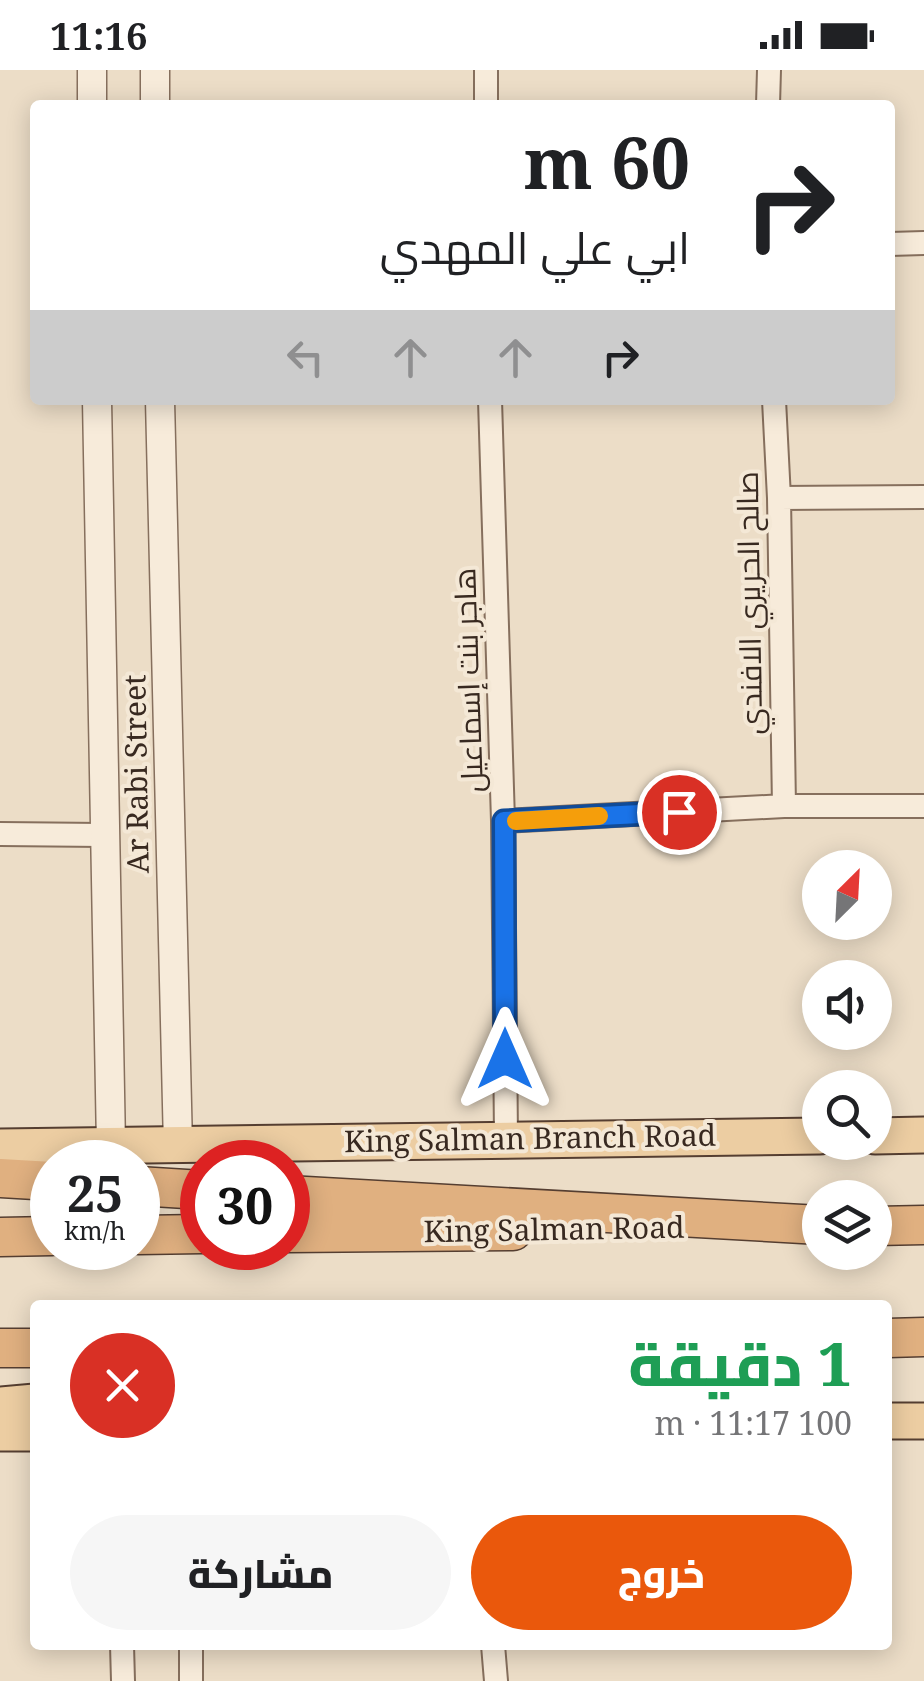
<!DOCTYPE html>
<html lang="ar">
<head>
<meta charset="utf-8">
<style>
	body { margin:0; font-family:"Noto Serif",Cairo,serif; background:#f6f6f6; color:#202124; direction:rtl; height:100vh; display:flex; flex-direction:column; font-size:38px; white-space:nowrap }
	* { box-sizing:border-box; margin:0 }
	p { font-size:32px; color:#757577 }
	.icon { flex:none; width:55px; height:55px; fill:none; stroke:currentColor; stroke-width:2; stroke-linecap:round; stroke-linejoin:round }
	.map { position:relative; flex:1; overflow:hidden; direction:ltr }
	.panel { position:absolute; left:30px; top:1230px; width:862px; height:350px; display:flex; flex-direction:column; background:#fff; border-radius:10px; box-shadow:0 5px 25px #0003; direction:rtl }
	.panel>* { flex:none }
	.guide { position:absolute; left:30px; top:30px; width:865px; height:305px; border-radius:10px; box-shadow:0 5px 25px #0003; direction:rtl; background:#fff; color:#202124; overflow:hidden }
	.needle { width:65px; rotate:24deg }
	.buttons { position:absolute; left:802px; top:780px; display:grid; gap:20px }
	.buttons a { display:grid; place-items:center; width:90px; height:90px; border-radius:50%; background:#fff; box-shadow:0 5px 25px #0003; font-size:50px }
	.speed { position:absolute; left:30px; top:1070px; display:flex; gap:20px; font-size:50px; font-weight:700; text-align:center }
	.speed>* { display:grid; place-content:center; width:130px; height:130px; border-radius:50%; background:#fff; box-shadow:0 5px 25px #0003; line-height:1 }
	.speed small { font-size:25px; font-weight:400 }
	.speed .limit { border:15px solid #d22; background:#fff; color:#111 }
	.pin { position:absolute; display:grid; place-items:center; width:85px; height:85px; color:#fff; margin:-42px; border:5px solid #fff; border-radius:50%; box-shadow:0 2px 10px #0007 }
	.me { position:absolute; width:110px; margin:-55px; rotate:0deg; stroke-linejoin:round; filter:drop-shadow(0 0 8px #0008) }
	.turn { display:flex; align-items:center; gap:35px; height:210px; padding:0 40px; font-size:45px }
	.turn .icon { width:130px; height:130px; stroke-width:2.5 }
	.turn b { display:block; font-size:70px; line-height:85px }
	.lanes { display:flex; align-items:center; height:95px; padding:0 40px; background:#0003; justify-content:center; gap:50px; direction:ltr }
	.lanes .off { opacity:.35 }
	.round { display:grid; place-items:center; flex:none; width:105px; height:105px; border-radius:52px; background:#f6f6f6 }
	.head { display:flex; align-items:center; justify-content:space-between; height:170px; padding:0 40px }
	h1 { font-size:60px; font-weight:800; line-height:75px; color:#1e9e55 }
	.button { display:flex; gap:20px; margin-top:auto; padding:20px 40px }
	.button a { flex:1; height:115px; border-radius:60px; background:#ea580c; color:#fff; font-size:40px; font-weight:800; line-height:115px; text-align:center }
	.button a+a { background:#f6f6f6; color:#202124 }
	.status { display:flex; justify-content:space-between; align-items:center; height:70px; padding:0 50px; background:#fff; direction:ltr }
	.status svg { height:28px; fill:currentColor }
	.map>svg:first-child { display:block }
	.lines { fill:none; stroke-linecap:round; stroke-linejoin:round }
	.minor-casing { stroke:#866f5d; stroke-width:26 }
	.tertiary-casing { stroke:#866f5d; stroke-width:31 }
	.primary-casing { stroke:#553e31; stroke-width:39 }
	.trunk-casing { stroke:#553e31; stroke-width:41 }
	.minor { stroke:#f7ebda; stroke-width:22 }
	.tertiary { stroke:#f7ebda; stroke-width:28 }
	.primary { stroke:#eccda2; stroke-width:35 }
	.trunk { stroke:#e0b080; stroke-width:38 }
	.route-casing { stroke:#114b97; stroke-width:25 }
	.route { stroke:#1a73e8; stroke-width:18 }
	.slow { stroke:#f59e0b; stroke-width:18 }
	.labels { text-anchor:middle; stroke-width:8; stroke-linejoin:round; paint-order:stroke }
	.street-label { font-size:30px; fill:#382920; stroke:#f4e8d6 }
</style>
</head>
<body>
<div class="status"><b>11:16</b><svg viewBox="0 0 49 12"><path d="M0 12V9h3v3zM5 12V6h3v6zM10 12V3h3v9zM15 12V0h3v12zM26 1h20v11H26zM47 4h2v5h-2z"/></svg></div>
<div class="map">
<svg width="924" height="1611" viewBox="0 0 924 1611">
	<rect width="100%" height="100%" fill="#ecddc7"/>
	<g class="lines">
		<g class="minor-casing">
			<path id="minor" d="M486,0V35
				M768,35L769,0
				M890,174L924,173
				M490,330L503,751L506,1068
				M774,330L779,428L784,736
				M779,428L924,427
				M503,751L784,736H924
				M0,764L103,765
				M122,1575L123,1611
				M191,1575V1611
				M493,1575L496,1611"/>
		</g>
		<g class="tertiary-casing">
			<path id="tertiary" d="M92,0V35
				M155,0V35
				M97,330L111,1075
				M160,330L178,1076"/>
		</g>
		<g class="primary-casing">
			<path id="primary" d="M875,1066L924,1065
				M0,1077L820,1066
				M0,1335L35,1332
				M888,1351H924
				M0,1363H35"/>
		</g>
		<g class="trunk-casing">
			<path id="trunk" d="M0,1108L52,1111
				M138,1116L202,1120
				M288,1125L820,1155
				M875,1156L924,1155
				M288,1163L513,1161
				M138,1165L202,1164
				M0,1167L52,1166
				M888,1268L924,1267
				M0,1278H35"/>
		</g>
		<use href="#minor" class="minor"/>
		<use href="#tertiary" class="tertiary"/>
		<use href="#primary" class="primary"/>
		<use href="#trunk" class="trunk"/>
	</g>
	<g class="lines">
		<g class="route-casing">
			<path id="route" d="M505,989L504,751L679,742"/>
		</g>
		<use href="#route" class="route"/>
		<path class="slow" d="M516,751L599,746"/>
	</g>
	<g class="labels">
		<g class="street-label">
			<text transform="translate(750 533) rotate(-91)" y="10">صالح الحريري الافندي</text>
			<text transform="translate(469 610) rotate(-92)" y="10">هاجر بنت إسماعيل</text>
			<text transform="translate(137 704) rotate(-91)" y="10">Ar Rabi Street</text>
			<text transform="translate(530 1069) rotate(-1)" y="10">King Salman Branch Road</text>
			<text transform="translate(554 1160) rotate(-1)" y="10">King Salman Road</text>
		</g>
	</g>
</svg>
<div class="buttons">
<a><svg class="needle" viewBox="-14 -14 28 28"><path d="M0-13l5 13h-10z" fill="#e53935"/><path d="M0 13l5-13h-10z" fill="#757577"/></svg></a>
<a><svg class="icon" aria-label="sound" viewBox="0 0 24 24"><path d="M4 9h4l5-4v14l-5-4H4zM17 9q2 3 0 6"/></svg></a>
<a><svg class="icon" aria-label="search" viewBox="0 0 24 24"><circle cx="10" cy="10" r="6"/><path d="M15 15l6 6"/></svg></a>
<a><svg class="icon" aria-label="layers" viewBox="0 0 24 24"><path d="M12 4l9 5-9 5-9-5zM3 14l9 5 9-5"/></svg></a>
</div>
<div class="speed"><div>25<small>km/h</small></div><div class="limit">30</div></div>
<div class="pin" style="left:679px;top:742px;background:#d93025"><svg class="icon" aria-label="arrive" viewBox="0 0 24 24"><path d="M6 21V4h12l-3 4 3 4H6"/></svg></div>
<svg class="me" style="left:505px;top:989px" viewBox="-20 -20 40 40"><path d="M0-17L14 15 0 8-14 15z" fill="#1a73e8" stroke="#fff" stroke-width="4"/></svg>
<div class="guide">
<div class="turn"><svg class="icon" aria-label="right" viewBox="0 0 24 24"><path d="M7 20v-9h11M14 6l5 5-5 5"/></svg><div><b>60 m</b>ابي علي المهدي</div></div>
<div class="lanes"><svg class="icon off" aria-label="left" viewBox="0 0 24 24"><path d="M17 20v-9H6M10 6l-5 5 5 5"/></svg><svg class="icon off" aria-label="ahead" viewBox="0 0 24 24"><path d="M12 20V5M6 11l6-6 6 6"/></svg><svg class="icon off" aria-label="ahead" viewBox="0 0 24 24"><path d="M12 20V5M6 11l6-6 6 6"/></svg><svg class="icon" aria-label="right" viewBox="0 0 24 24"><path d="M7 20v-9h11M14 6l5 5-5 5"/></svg></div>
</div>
<section class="panel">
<div class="head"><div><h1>1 دقيقة</h1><p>100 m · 11:17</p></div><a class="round" style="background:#d93025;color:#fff"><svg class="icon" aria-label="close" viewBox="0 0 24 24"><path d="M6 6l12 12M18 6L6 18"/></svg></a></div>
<div class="button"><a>خروج</a><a>مشاركة</a></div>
</section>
</div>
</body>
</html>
